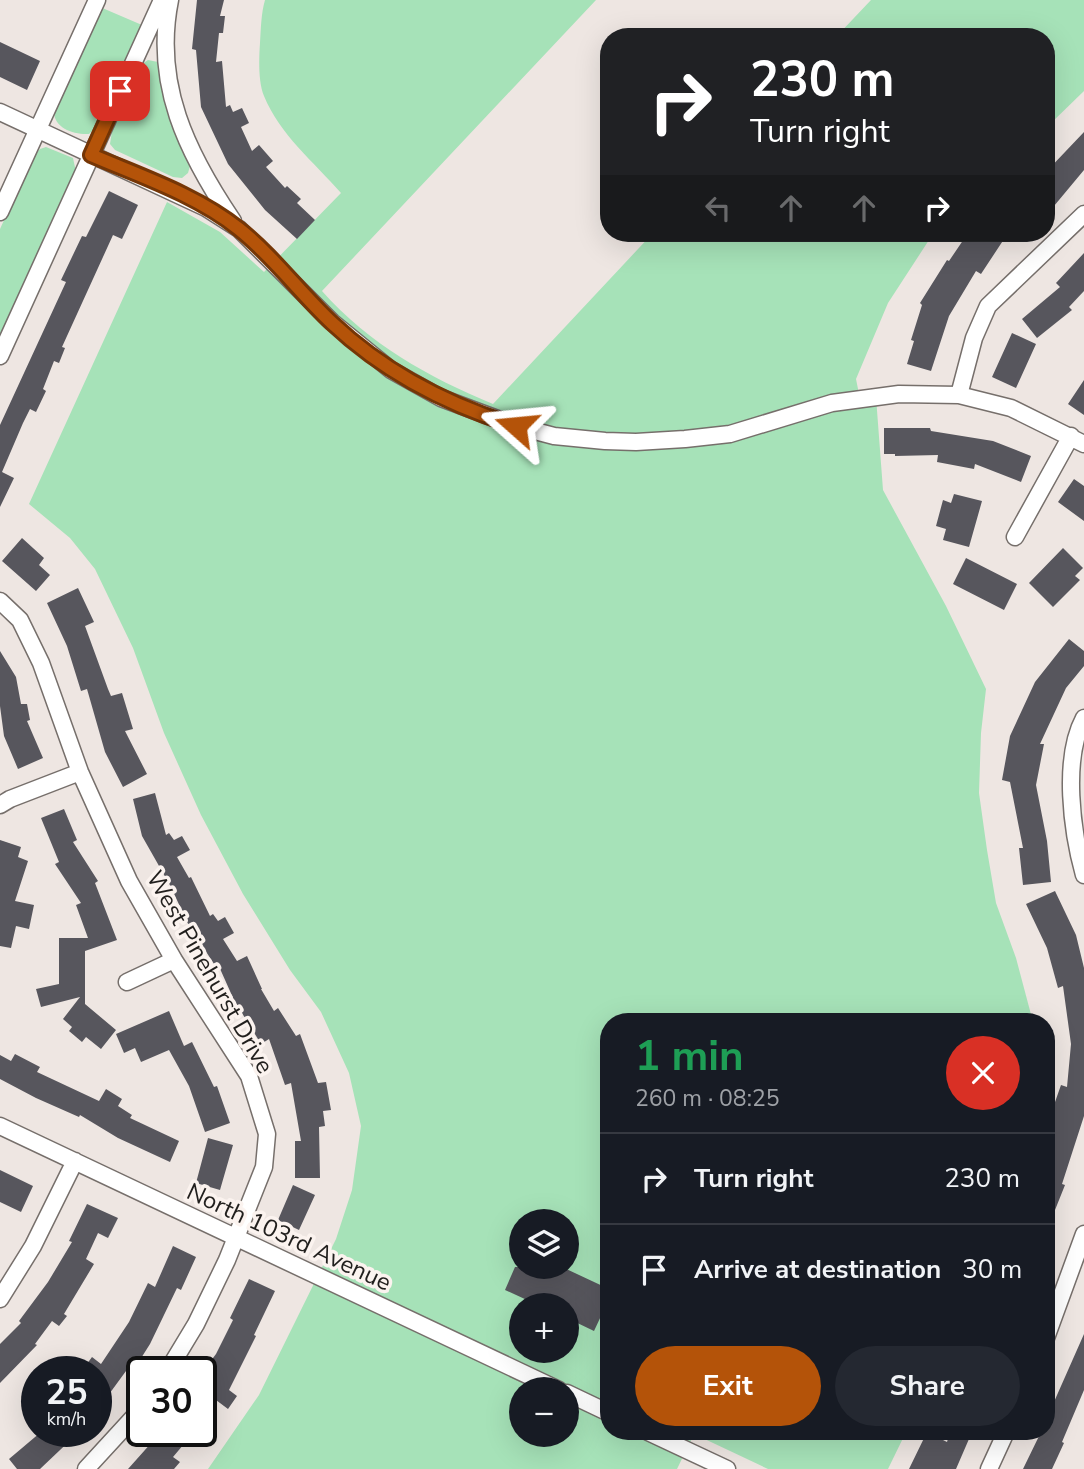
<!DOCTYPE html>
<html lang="en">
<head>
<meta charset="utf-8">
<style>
	body { margin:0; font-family:"Nunito Sans",sans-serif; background:#242831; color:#f1f3f6; height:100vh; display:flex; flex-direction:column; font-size:26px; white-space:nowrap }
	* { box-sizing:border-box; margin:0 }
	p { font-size:23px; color:#9ea1a6 }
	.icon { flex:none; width:38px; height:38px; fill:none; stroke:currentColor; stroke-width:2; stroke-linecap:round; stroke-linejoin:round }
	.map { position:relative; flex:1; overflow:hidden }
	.side { position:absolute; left:600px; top:1013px; width:455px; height:427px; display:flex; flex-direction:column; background:#171b24; border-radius:28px; box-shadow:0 7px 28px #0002 }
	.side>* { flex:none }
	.hud { position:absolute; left:600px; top:28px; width:455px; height:214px; border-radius:28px; box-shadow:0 7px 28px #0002; background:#202124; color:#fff; overflow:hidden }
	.tools { position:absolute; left:509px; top:1209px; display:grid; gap:14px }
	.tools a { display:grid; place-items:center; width:70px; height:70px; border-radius:50%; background:#171b24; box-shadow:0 7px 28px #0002; font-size:35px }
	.speed { position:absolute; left:21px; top:1356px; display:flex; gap:14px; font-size:35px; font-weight:700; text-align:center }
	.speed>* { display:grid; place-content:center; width:91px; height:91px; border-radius:50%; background:#171b24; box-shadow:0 7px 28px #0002; line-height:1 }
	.speed small { font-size:18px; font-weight:400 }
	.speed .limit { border:4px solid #111; border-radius:10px; background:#fff; color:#111 }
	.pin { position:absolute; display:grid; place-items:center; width:60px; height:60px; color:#fff; margin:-30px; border-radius:14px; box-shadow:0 4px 10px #0006 }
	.me { position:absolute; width:77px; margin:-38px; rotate:288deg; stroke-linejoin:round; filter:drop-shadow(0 0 5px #0008) }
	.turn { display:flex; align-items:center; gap:24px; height:147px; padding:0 35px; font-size:32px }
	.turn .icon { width:91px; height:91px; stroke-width:2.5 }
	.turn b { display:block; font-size:49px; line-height:60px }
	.lanes { display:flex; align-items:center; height:66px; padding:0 35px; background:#0003; justify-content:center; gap:35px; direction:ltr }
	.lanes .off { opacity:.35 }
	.round { display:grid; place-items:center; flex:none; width:74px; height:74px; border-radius:37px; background:#242831 }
	.headline { display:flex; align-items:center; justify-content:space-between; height:119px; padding:0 35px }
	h1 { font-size:42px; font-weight:700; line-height:52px; color:#1e9e55 }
	.primary-button { display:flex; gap:14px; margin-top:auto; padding:14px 35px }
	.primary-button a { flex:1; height:80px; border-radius:42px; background:#b45309; color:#fff; font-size:28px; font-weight:700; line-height:80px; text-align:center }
	.primary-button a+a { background:#242831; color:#f1f3f6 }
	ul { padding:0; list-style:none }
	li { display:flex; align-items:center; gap:21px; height:91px; padding:0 35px; border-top:2px solid #363941 }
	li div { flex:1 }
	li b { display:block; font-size:26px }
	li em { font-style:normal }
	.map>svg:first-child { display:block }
	.green { fill:#a6e2b8; fill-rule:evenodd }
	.building { fill:#57565d }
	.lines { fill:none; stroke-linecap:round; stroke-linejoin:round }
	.minor-casing { stroke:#766f6b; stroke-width:19 }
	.minor { stroke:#fff; stroke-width:16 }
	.route-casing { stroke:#753606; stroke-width:18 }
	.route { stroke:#b45309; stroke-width:12 }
	.labels { text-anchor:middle; stroke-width:7; stroke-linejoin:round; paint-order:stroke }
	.street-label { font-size:24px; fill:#211f1d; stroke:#fbf3ef }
</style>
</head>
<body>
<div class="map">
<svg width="1084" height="1469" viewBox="0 0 1084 1469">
	<rect width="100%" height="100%" fill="#eee6e2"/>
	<path class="green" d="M265,0H596L322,291C369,344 428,377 493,404L653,233H937L929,240L888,303L856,379L860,399L876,397L883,490L946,606L986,689L981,733L979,793L987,850L996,903L1016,958L1033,1022H609V1432H906L888,1469H768L694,1434L677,1469H208L259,1395L336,1239L352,1190L361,1126L349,1073L321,1012L290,970L243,894L201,815L164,733L133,648L95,569L70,538L29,504L167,202L220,232L264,272L341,193C314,162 280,135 264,96C258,82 259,58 260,43C261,28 261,14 265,0ZM522,1222H567V1267H522ZM522,1306H567V1351H522ZM522,1390H567V1435H522Z
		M871,0H1084V91L1047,127L1046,37H836Z
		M100,7L142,25L97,126L89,134C74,135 54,128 54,112Z
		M148,60L158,62L160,65L173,127L190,166L188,173L182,178L173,177L115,150L110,144L112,131L141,65Z
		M46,147L73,158L76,172L0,340V229L33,156L40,149Z"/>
	<path class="building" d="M197,0H224L220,16H225L223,33H219L216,62L222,61L226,107L230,105L233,112L242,108L249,123L241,127L252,151L259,145L273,161L266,167L285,188L287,186L301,199L297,203L315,220L297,239L265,210L228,164L201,107L196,50L192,49Z
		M0,42L40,61L27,90L0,77Z
		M1084,132V170L1054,206L1046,210V172Z
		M109,191L138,205L122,239L113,235L62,347L65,348L59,363L54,361L43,389L46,391L36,412L30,409L23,423L2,472L14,478L0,507V425L66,282L61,280L82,236L86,237Z
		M968,233H1008L981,274L976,271L949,316L931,371L907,364L914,341L911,340L922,305L920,303L947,260L949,261Z
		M1084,253V291L1069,307L1072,310L1037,338L1022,319L1060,287L1056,283Z
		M1012,333L1036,344L1016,388L992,377Z
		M1084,380V415L1068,404Z
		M884,428H930L931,431L993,441L1031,456L1021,482L975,464L974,469L937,462L938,455L895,456V454H884Z
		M1074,479L1084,486V521L1058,502Z
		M954,494L982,501L969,547L943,540L946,529L936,526L943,500L951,503Z
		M22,538L44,558L39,565L50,575L36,591L2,561Z
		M1063,548L1083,568L1075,576L1080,580L1053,607L1029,583Z
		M966,558L1017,584L1004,610L953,584Z
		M78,588L94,622L85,626L108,689L111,696L122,693L133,729L125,731L147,774L123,787L105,752L87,689L81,691L67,646L47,603Z
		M1069,639L1084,651V666L1066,688L1040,744H1044L1036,785L1047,841L1051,882L1023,885L1019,848H1023L1010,782L1002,780L1010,736L1035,682Z
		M0,651L16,677L21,704H27L30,720L27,721L43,758L18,769L4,736L0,706Z
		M155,793L166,835L169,833L174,840L182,836L190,850L177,857L189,878L191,877L210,916L213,914L218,921L225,917L234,933L223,939L237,961L247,956L262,989H261L274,1011L278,1008L296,1036L300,1034L318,1083L326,1082L331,1110L323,1111L325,1126L319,1127L320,1178H295V1141H301L291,1083L285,1085L269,1039L261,1044L234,1000L217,962L214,964L187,922L171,887L142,836L133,799Z
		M64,809L77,840L73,842L98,881L95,883L117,940L85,951V1004L116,1030L101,1049L86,1037L82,1042L69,1031L72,1027L63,1019L80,997L41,1007L36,989L59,984V938H88L76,905L81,903L55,864L59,862L41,818Z
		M0,840L21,847L18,857L28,861L15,901L34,905L29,929L16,926L11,948L0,946Z
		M1055,891L1076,935L1084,968V1116L1062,1184L1065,1185L1047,1230L1046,1150L1054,1125L1048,1122L1061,1085L1067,1087L1071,1044L1063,986L1058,988L1047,948L1026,904Z
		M169,1011L184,1046L192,1042L214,1087L217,1086L230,1123L205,1132L189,1086L169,1050L141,1062L135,1048L124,1053L116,1034Z
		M15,1054L40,1067L37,1072L99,1101L106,1089L122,1099L118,1106L132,1115L130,1118L179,1141L170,1162L118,1138L80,1115L79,1117L36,1098L0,1079V1055L11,1061Z
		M208,1138L233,1145L220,1190L196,1183Z
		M0,1170L33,1186L21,1212L0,1202Z
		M293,1185L315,1195L299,1230L278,1220Z
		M87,1204L118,1218L108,1238L98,1233L86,1259L94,1264L64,1314L67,1316L59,1326L52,1321L35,1344L37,1345L0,1383V1344L21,1323L19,1321L48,1282L72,1242L69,1241Z
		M173,1246L196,1257L181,1290L177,1288L150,1344L131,1374L126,1371L96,1412V1372H81L92,1357L101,1364L129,1322L148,1283L155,1287Z
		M515,1267H562L609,1289V1299L594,1331L567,1318V1306H540L505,1290Z
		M249,1279L275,1291L254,1335L256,1336L229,1390L237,1396L228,1409L216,1400L201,1422V1374L216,1354L233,1320L230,1318Z
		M1084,1334V1390L1062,1442L1064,1443L1052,1469H1023L1041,1432H1046V1420Z
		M41,1432H79L40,1469H17L9,1459Z
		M161,1432H194L173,1457L180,1462L174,1469H128Z
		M927,1432L947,1442L950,1432H972L956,1469H909Z"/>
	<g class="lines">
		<g class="minor-casing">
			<path id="minor" d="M170,0C153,84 187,153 233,221
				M0,112L206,208L239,229L332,322L391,370L441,398L516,426L554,436L605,441L636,442L685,439L730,434L832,403L899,394L959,395L1011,408L1084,444
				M0,212L97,0
				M0,356L162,0
				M959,395L974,338L988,306L1084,214
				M1015,537L1071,436
				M0,601L20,620L41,663L80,772L129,881L174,960L249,1076L267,1134L264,1167L227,1260L196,1324L167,1372
				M1084,718C1062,759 1072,832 1084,875
				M0,805L10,799L80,772
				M127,982L174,960
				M0,1126L559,1390
				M0,1299L33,1246L75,1161
				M1046,1338L1084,1234
				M567,1393L609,1413
				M648,1432L727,1469
				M86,1469L142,1408
				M989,1469L1006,1432"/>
		</g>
		<use href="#minor" class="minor"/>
	</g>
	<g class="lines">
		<g class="route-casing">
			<path id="route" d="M120,91L91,155C140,176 197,195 239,229C273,256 300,293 332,323C385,373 448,405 516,426"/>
		</g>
		<use href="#route" class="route"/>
	</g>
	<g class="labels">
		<g class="street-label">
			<text transform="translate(210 972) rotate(60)" y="8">West Pinehurst Drive</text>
			<text transform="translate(289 1237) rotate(25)" y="8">North 103rd Avenue</text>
		</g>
	</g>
</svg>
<div class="tools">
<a><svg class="icon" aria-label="layers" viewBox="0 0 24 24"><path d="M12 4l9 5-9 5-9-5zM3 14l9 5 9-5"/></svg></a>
<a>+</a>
<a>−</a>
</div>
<div class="speed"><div>25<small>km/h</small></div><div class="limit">30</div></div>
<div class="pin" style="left:120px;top:91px;background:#d93025"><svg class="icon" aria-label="arrive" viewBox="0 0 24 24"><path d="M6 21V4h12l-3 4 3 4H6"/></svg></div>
<svg class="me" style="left:516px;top:426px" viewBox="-20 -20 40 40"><path d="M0-17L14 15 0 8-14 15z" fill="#b45309" stroke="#fff" stroke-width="4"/></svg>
<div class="hud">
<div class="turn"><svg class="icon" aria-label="right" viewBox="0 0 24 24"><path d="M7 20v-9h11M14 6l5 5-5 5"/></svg><div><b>230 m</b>Turn right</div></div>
<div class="lanes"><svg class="icon off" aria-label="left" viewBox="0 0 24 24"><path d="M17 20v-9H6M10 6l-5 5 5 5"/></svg><svg class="icon off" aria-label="ahead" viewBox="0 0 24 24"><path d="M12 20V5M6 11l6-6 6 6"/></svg><svg class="icon off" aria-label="ahead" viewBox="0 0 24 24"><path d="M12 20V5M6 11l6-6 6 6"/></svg><svg class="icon" aria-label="right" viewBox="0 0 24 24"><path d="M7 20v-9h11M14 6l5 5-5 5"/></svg></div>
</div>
<section class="side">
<div class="headline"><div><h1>1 min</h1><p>260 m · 08:25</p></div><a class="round" style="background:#d93025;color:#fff"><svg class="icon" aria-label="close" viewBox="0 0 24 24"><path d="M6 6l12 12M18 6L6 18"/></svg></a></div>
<ul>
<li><svg class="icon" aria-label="right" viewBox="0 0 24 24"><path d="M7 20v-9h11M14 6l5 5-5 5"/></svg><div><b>Turn right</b></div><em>230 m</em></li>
<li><svg class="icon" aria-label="arrive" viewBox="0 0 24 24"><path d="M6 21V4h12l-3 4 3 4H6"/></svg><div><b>Arrive at destination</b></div><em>30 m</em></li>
</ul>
<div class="primary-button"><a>Exit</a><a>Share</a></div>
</section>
</div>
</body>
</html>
